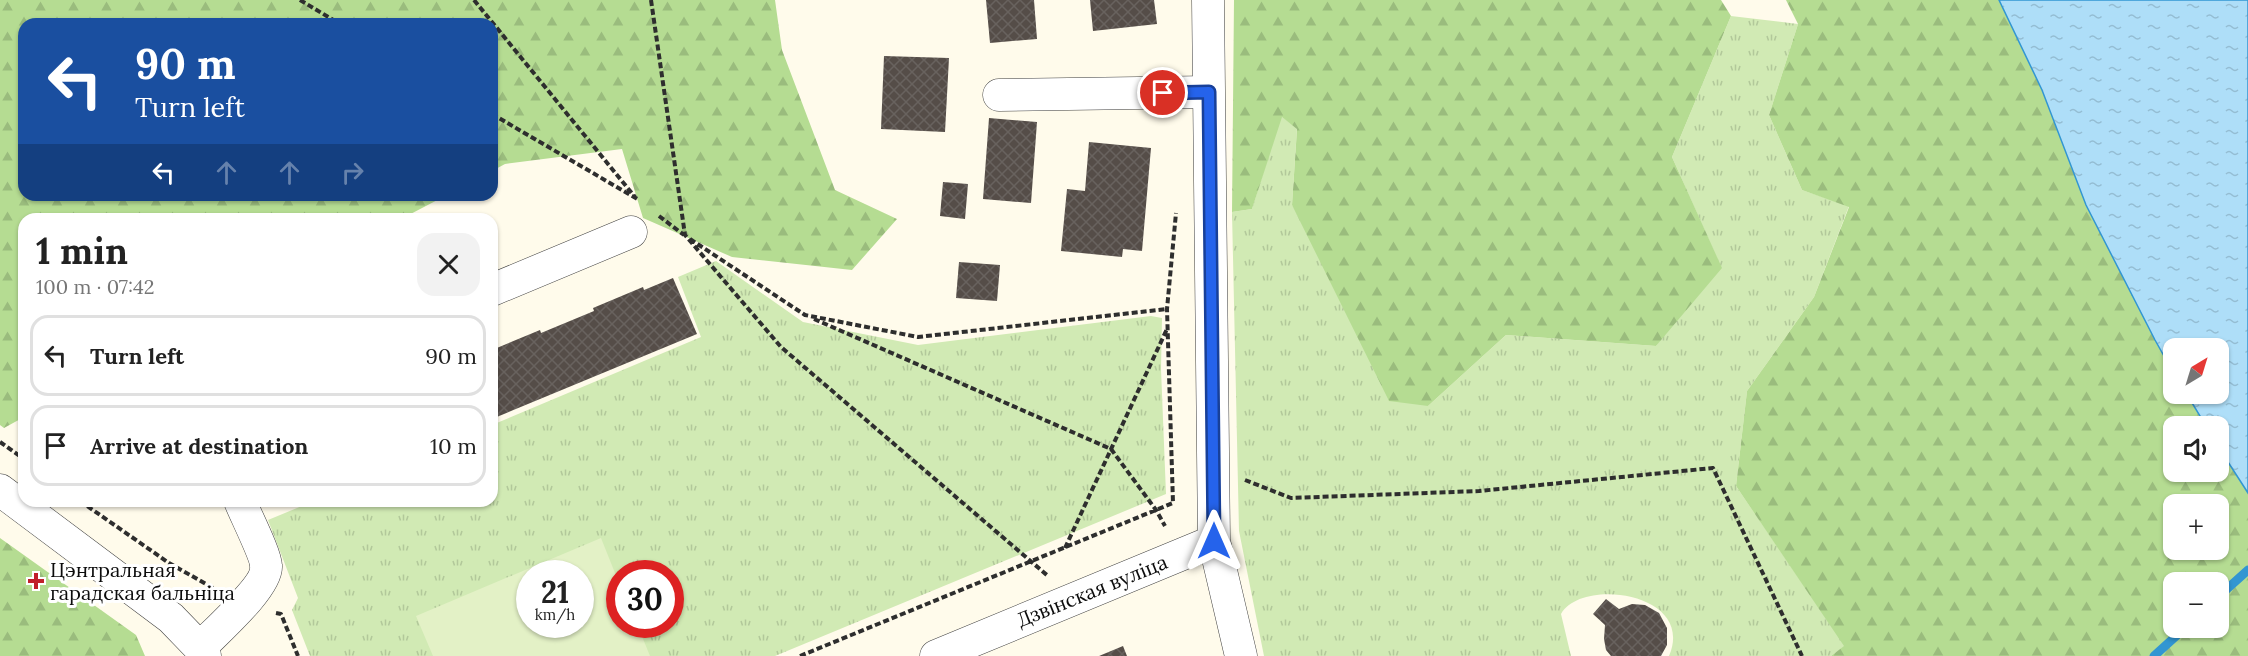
<!DOCTYPE html>
<html lang="en">
<head>
<meta charset="utf-8">
<style>
	body { margin:0; font-family:Lora,serif; background:#f2f2f2; color:#222; height:100vh; display:flex; flex-direction:column; font-size:22px; white-space:nowrap }
	* { box-sizing:border-box; margin:0 }
	p { font-size:20px; color:#767676 }
	.icon { flex:none; width:33px; height:33px; fill:none; stroke:currentColor; stroke-width:2; stroke-linecap:round; stroke-linejoin:round }
	.map { position:relative; flex:1; overflow:hidden }
	.panel { position:absolute; left:18px; top:213px; width:480px; height:294px; display:flex; flex-direction:column; background:#fff; border-radius:18px; box-shadow:0 2px 4px #0004 }
	.panel>* { flex:none }
	.banner { position:absolute; left:18px; top:18px; width:480px; height:183px; border-radius:18px; box-shadow:0 2px 4px #0004; background:#1a4fa0; color:#fff; overflow:hidden }
	.needle { width:39px; rotate:38deg }
	.controls { position:absolute; left:2163px; top:338px; display:grid; gap:12px }
	.controls a { display:grid; place-items:center; width:66px; height:66px; border-radius:12px; background:#fff; box-shadow:0 2px 4px #0004; font-size:30px }
	.speed { position:absolute; left:516px; top:560px; display:flex; gap:12px; font-size:30px; font-weight:700; text-align:center }
	.speed>* { display:grid; place-content:center; width:78px; height:78px; border-radius:50%; background:#fff; box-shadow:0 2px 4px #0004; line-height:1 }
	.speed small { font-size:15px; font-weight:400 }
	.speed .limit { border:9px solid #d22; background:#fff; color:#111 }
	.pin { position:absolute; display:grid; place-items:center; width:51px; height:51px; color:#fff; margin:-26px; border:3px solid #fff; border-radius:50%; box-shadow:0 2px 6px #0007 }
	.me { position:absolute; width:66px; margin:-33px; rotate:0deg; stroke-linejoin:round; filter:drop-shadow(0 0 4px #0008) }
	.turn { display:flex; align-items:center; gap:21px; height:126px; padding:0 18px; font-size:27px }
	.turn .icon { width:78px; height:78px; stroke-width:2.5 }
	.turn b { display:block; font-size:42px; line-height:51px }
	.lanes { display:flex; align-items:center; height:57px; padding:0 18px; background:#0003; justify-content:center; gap:30px; direction:ltr }
	.lanes .off { opacity:.35 }
	.round { display:grid; place-items:center; flex:none; width:63px; height:63px; border-radius:18px; background:#f2f2f2 }
	.headline { display:flex; align-items:center; justify-content:space-between; height:102px; padding:0 18px }
	h1 { font-size:36px; font-weight:700; line-height:45px }
	ul { padding:0; list-style:none }
	li { display:flex; align-items:center; gap:18px; height:81px; margin:0 12px 9px; padding:0 6px; border:3px solid #e0e0e0; border-radius:18px }
	li div { flex:1 }
	li b { display:block; font-size:22px }
	li em { font-style:normal }
	.map>svg:first-child { display:block }
	.grass { fill:url(#grass-tufts); fill-rule:evenodd }
	.forest { fill:url(#forest-firs); fill-rule:evenodd }
	.pitch { fill:#e3f1c6; fill-rule:evenodd }
	.water { fill:url(#water-ripples); stroke:#3296d2; stroke-width:1.5 }
	.lines { fill:none; stroke-linecap:round; stroke-linejoin:round }
	.stream { stroke:#3296d2; stroke-width:9 }
	.building { fill:url(#building-cross-hatch) }
	.minor-casing { stroke:#3f3f3f; stroke-width:33 }
	.path { stroke:#2e2e2e; stroke-width:4; stroke-dasharray:6 3; stroke-linecap:butt }
	.minor { stroke:#fff; stroke-width:32 }
	.route-casing { stroke:#184099; stroke-width:15 }
	.route { stroke:#2563eb; stroke-width:10 }
	.poi-dot { fill:#c11f2b; stroke:#fff; stroke-width:2 }
	.labels { text-anchor:middle; stroke-width:6; stroke-linejoin:round; paint-order:stroke }
	.poi-label { font-size:20px; fill:#0c0c0c; stroke:#fff; text-anchor:start }
	.street-label { font-size:20px; fill:#0c0c0c; stroke:#fff }
</style>
</head>
<body>
<div class="map">
<svg width="2248" height="656" viewBox="0 0 2248 656">
	<defs>
		<pattern id="grass-tufts" width="24" height="20" patternUnits="userSpaceOnUse" patternTransform="scale(1.5)"><rect width="24" height="20" fill="#d1eab4"/><path d="M3 7l-1-3M5 7V3M7 7l1-3M15 17l-1-3M17 17v-4M19 17l1-3" fill="none" stroke="#b2c89a"/></pattern>
		<pattern id="forest-firs" width="22" height="20" patternUnits="userSpaceOnUse" patternTransform="scale(1.5)"><rect width="22" height="20" fill="#b5dc92"/><path d="M5 1l3.5 6h-7zM16 11l3.5 6h-7z" fill="#9abc7d"/></pattern>
		<pattern id="water-ripples" width="26" height="14" patternUnits="userSpaceOnUse" patternTransform="scale(1.5)"><rect width="26" height="14" fill="#aedef8"/><path d="M2 4q2-2 4 0t4 0M15 11q2-2 4 0t4 0" fill="none" stroke="#94bdd3"/></pattern>
		<pattern id="building-cross-hatch" width="8" height="8" patternUnits="userSpaceOnUse" patternTransform="scale(1.5)"><rect width="8" height="8" fill="#554d48"/><path d="M0 0l8 8M0 8l8-8" fill="none" stroke="#68625e"/></pattern>
	</defs>
	<rect width="100%" height="100%" fill="#fffbeb"/>
	<path class="grass" d="M1731,16L1798,24L1769,115L1802,190L1849,206L1814,297L1747,391L1736,486L1845,646L1831,656H1669C1696,593 1582,577 1561,614L1571,656H1264L1239,531L1232,212L1252,209L1281,116L1297,128L1292,205L1428,406L1506,335L1656,346L1717,258L1672,157Z
		M716,261L803,322L918,345L1151,316L1162,318L1161,369L1166,494L775,656H310L292,610L298,598L268,520L314,501H492V425L701,337L678,277ZM530,573H580V624H530ZM620,573H670V624H620Z"/>
	<path class="forest" d="M0,0H775L782,50L835,190L897,219L852,270L732,257L643,218L622,149L505,164L492,171V24H24V195H447L401,219H24V417L4,428L0,425Z
		M1234,0H1721L1731,16L1672,157L1722,268L1656,346L1506,335L1428,406L1389,401L1292,205L1297,129L1282,117L1252,209L1232,212Z
		M1786,0H1999L2042,90L2155,340L2173,372L2174,393H2186L2206,426H2174V471H2218L2219,448L2248,493V656H1831L1844,646L1736,486L1747,391L1814,297L1849,207L1802,190L1769,115L1798,24ZM2174,504H2218V549H2174ZM2174,582H2218V627H2174Z
		M0,538L136,635L145,656H0Z"/>
	<path class="pitch" d="M601,538L619,583L620,624H637L650,656H433L416,616ZM530,573H580V624H530Z"/>
	<path class="water" d="M1999,0H2248V493L2219,448L2218,426H2206L2186,393H2218V348H2174L2173,372L2155,340L2086,205L2042,90Z"/>
	<g class="lines">
		<path class="stream" d="M2218,597L2248,570
			M2154,656L2186,627"/>
	</g>
	<path class="building" d="M986,0H1034L1037,39L990,43Z
		M1090,0H1154L1157,24L1093,31Z
		M884,56L949,58L945,132L881,129Z
		M989,118L1037,122L1031,203L983,199Z
		M1089,142L1151,148L1142,251L1123,249L1122,257L1061,251L1067,189L1085,191Z
		M943,182L968,184L965,219L940,216Z
		M959,262L1000,265L997,301L956,298Z
		M673,278L697,334L492,419V350L540,330L541,333L594,311L593,308L643,287L644,290Z
		M1606,599L1619,609L1632,604L1645,605L1659,613L1667,628V645L1661,656H1611L1606,650L1604,639L1605,625L1593,614Z
		M1123,646L1127,656H1099Z"/>
	<g class="lines">
		<g class="minor-casing">
			<path id="minor" d="M1208,0L1214,541L1241,656
				M999,95L1209,92
				M492,290L631,232
				M0,490L171,618L200,648L205,656
				M200,648C215,632 268,586 266,566C266,555 245,514 240,501
				M936,656L1214,541"/>
		</g>
		<path class="path" d="M300,0L340,24
			M474,0L635,197
			M651,0L685,235L781,347L1048,576
			M492,114L639,200
			M659,216L684,235
			M690,239L805,315L918,337L1167,309
			M814,319L1111,449L1156,510L1165,526
			M0,442L24,459
			M1245,480L1291,498L1479,491L1713,468L1802,656
			M80,501L169,563L213,588
			M1065,548L1167,329
			M276,613L281,614L298,656
			M800,656L1173,503L1167,309L1176,213"/>
		<use href="#minor" class="minor"/>
	</g>
	<g class="lines">
		<g class="route-casing">
			<path id="route" d="M1163,93L1209,92L1214,541"/>
		</g>
		<use href="#route" class="route"/>
	</g>
	<path class="poi-dot" d="M33 572h6v6h6v6h-6v6h-6v-6h-6v-6h6z"/>
	<g class="labels">
		<g class="poi-label">
			<text x="50" y="577">Цэнтральная<tspan x="50" dy="23">гарадская бальніца</tspan></text>
		</g>
		<g class="street-label">
			<text transform="translate(1092 591) rotate(-22)" y="7">Дзвінская вуліца</text>
		</g>
	</g>
</svg>
<div class="controls">
<a><svg class="needle" viewBox="-14 -14 28 28"><path d="M0-13l5 13h-10z" fill="#e53935"/><path d="M0 13l5-13h-10z" fill="#767676"/></svg></a>
<a><svg class="icon" aria-label="sound" viewBox="0 0 24 24"><path d="M4 9h4l5-4v14l-5-4H4zM17 9q2 3 0 6"/></svg></a>
<a>+</a>
<a>−</a>
</div>
<div class="speed"><div>21<small>km/h</small></div><div class="limit">30</div></div>
<div class="pin" style="left:1163px;top:93px;background:#d93025"><svg class="icon" aria-label="arrive" viewBox="0 0 24 24"><path d="M6 21V4h12l-3 4 3 4H6"/></svg></div>
<svg class="me" style="left:1214px;top:541px" viewBox="-20 -20 40 40"><path d="M0-17L14 15 0 8-14 15z" fill="#2563eb" stroke="#fff" stroke-width="4"/></svg>
<div class="banner">
<div class="turn"><svg class="icon" aria-label="left" viewBox="0 0 24 24"><path d="M17 20v-9H6M10 6l-5 5 5 5"/></svg><div><b>90 m</b>Turn left</div></div>
<div class="lanes"><svg class="icon" aria-label="left" viewBox="0 0 24 24"><path d="M17 20v-9H6M10 6l-5 5 5 5"/></svg><svg class="icon off" aria-label="ahead" viewBox="0 0 24 24"><path d="M12 20V5M6 11l6-6 6 6"/></svg><svg class="icon off" aria-label="ahead" viewBox="0 0 24 24"><path d="M12 20V5M6 11l6-6 6 6"/></svg><svg class="icon off" aria-label="right" viewBox="0 0 24 24"><path d="M7 20v-9h11M14 6l5 5-5 5"/></svg></div>
</div>
<section class="panel">
<div class="headline"><div><h1>1 min</h1><p>100 m · 07:42</p></div><a class="round"><svg class="icon" aria-label="close" viewBox="0 0 24 24"><path d="M6 6l12 12M18 6L6 18"/></svg></a></div>
<ul>
<li><svg class="icon" aria-label="left" viewBox="0 0 24 24"><path d="M17 20v-9H6M10 6l-5 5 5 5"/></svg><div><b>Turn left</b></div><em>90 m</em></li>
<li><svg class="icon" aria-label="arrive" viewBox="0 0 24 24"><path d="M6 21V4h12l-3 4 3 4H6"/></svg><div><b>Arrive at destination</b></div><em>10 m</em></li>
</ul>
</section>
</div>
</body>
</html>
